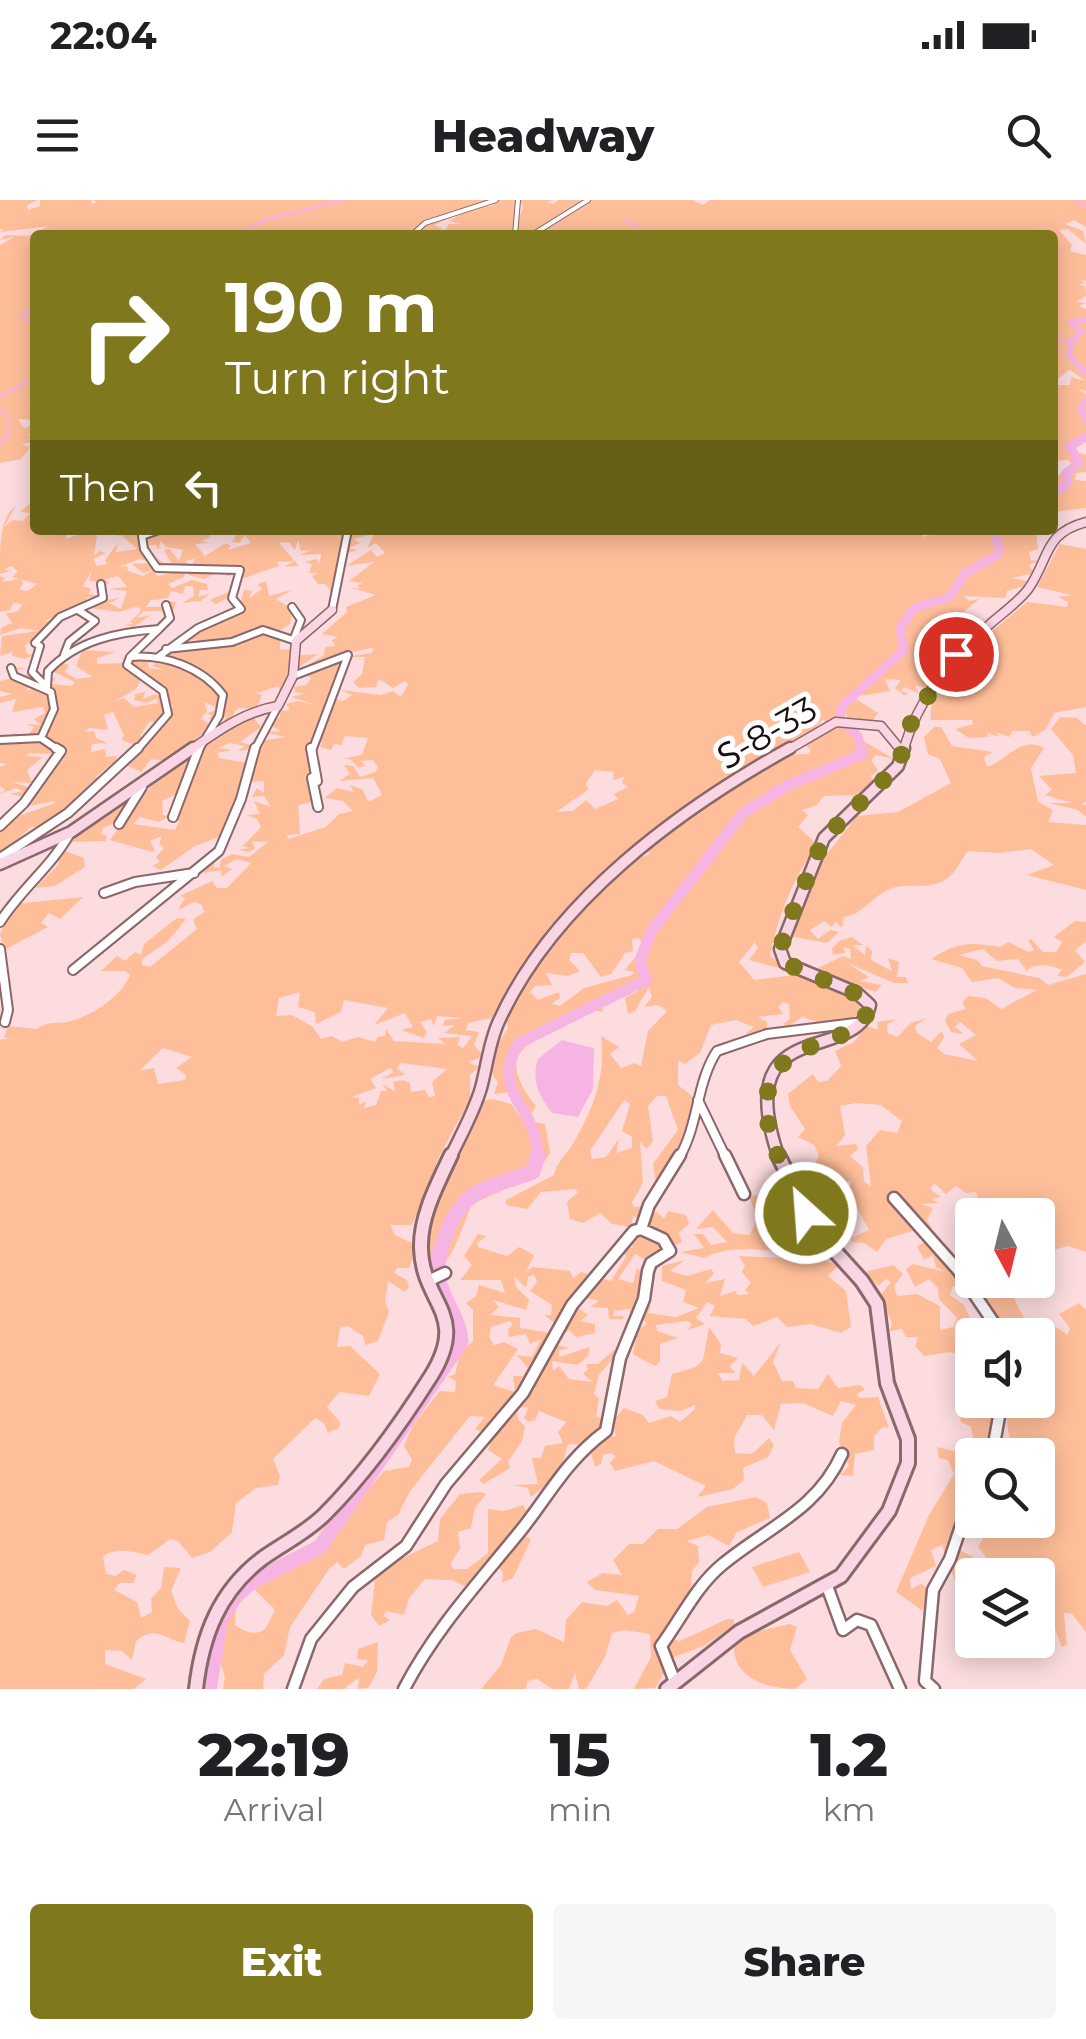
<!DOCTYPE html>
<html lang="en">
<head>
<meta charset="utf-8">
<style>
	body { margin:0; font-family:Montserrat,"Noto Sans Armenian",sans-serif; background:#f6f6f6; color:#202124; height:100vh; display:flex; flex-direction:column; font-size:38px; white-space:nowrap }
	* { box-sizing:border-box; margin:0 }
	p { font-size:32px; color:#757577 }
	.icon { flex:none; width:55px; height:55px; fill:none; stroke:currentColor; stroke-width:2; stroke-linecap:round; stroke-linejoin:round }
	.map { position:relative; height:1489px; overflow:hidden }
	.drawer { display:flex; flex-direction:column; background:#fff; flex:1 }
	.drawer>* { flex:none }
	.hud { position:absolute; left:30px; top:30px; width:1028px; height:305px; border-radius:10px; box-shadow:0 5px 25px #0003; background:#80781d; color:#fff; overflow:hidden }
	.needle { width:65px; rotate:173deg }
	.controls { position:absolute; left:955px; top:998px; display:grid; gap:20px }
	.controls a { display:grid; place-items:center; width:100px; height:100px; border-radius:10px; background:#fff; box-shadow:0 5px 25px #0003; font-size:50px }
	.pin { position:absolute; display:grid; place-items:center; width:85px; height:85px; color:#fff; margin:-42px; border:5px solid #fff; border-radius:50%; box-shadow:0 2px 10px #0007 }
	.me { position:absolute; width:110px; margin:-55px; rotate:334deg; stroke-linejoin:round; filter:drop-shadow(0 0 8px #0008) }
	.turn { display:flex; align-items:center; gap:35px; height:210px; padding:0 30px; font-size:45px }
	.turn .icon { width:130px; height:130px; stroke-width:2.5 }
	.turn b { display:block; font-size:70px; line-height:85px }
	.then { display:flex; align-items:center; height:95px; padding:0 30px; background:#0003; gap:20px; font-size:38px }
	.eta { display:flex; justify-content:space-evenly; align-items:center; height:170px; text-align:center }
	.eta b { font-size:60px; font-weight:800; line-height:70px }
	.cta { display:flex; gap:20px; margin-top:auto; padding:20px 30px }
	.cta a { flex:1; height:115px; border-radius:10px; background:#80781d; color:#fff; font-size:40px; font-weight:800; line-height:115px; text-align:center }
	.cta a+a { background:#f6f6f6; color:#202124 }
	.status { display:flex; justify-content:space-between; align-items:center; height:70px; padding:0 50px; background:#fff; direction:ltr }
	.status svg { height:28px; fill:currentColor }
	header { display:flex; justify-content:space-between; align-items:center; height:130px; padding:0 30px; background:#fff; font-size:45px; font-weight:800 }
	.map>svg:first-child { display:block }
	.green { fill:#ffbe9a; fill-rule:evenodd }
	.water { fill:#f6b4e3 }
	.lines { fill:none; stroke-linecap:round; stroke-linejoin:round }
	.stream { stroke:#f6b4e3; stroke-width:2.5 }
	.river-far3 { stroke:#f6b4e3; stroke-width:6 }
	.river-far2 { stroke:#f6b4e3; stroke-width:9 }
	.river-far1 { stroke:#f6b4e3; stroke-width:11 }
	.river { stroke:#f6b4e3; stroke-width:15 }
	.street-far3-casing { stroke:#8a676a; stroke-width:6 }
	.street-far2-casing { stroke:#8a676a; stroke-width:10 }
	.street-far1-casing { stroke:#8a676a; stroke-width:12 }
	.street-casing { stroke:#8a676a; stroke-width:15 }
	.secondary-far2-casing { stroke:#8a676a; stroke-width:11 }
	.secondary-far1-casing { stroke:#8a676a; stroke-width:15 }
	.secondary-casing { stroke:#8a676a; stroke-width:18 }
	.street-far3 { stroke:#fff; stroke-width:4 }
	.street-far2 { stroke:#fff; stroke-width:6 }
	.street-far1 { stroke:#fff; stroke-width:8 }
	.street { stroke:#fff; stroke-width:10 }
	.secondary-far2 { stroke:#fad6e5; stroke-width:8 }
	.secondary-far1 { stroke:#fad6e5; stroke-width:10 }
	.secondary { stroke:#fad6e5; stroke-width:12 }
	.route { stroke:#80781d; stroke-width:18; stroke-dasharray:0 32.4 }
	.labels { text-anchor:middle; stroke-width:10; stroke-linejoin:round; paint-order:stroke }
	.street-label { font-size:35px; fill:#1b0e0f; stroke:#fff }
</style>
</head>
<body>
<div class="status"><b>22:04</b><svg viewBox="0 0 49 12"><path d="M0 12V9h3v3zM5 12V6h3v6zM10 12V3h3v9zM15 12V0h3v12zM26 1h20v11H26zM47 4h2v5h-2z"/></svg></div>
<header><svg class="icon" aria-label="menu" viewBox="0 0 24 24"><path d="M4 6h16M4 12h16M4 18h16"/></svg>Headway<svg class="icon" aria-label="search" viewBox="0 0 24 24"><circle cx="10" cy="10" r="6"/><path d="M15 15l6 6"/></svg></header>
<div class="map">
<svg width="1086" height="1489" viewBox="0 0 1086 1489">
	<rect width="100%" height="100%" fill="#fcdcde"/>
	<path class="green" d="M0,0H38L27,5L28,10L40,6V0H91L92,4L97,2L93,0H494L485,6H491L498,0H517L516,27L523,7L519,0H553L547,2L554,4L558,0H581L572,12L590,0H692L703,5L710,0H1086V27L1074,20L1065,24L1083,31L1086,44L1068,29L1059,30L1072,45L1070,51L1086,55V81L1078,79L1086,83L1079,84L1085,86L1086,96L1076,102L1086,103L1079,106L1086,109V191L1077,189L1086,194V241L1076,242L1071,250L1086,255V272L1076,273L1075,280L1086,281V308L1053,312V280L1072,264L1068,260L1053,261V214L1057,211L1053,208V185H1070L1071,177L1085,181L1070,170L1053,182V150L1063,151L1053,149L1052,35H442L449,24H462L449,21L466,11L434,25L444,29L417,35L421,25L409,35H35V203L28,204L35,206L31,215L35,220L18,219L24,228L35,224V235L28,234L35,242L22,244L30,248L21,259L0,263V45L14,37L0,40L5,35L28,36L49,26L0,32L4,29H0Z
		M35,299V308L30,309L35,311V329L30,333L78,330L66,331V339L88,331L97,336L94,356L99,351L106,353L93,359L97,366L107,364L105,360L118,343L116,352L137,349L121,335L116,337L126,330H211L209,338L201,341L208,343L195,344L205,356L226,343L231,346L228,350L251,343L245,335L239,343L232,342L236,335L252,330H346L333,394L325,384H318L312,376L318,373H309L312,364L305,362L316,359L320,364L321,354L300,355L311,350L301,351L298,340L295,350L289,342L279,343L299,366L284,367L294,361L277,362L279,366L244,378L239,373L228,376L217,372L205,379L188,375L195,359L185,361L188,363L185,366L172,365L164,350L170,349L179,361L183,350L166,347L161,341L158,350L156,345H145L143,348L166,365L143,373L132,364L152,363L140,359L118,367L127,366L128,371L143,376L153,370L157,376L186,370L184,377L168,384L172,388L192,380L207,384L208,390H200L198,397L210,393L201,401L182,403L194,396L193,386H185L183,394L171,391L168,398L151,400L146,407H163L168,401L176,402L173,411H144L136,418L151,415L133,427L125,424H134L130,422L141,411L138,406L119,412L89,408L98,401L121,398L109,403L121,409L127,391L108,389L127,387L118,376L105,379L110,384L89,381L92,370L83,386L91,389L88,394L101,396L86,398V403L45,421L53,422L25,446L27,454L33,455L26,459L12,456L13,452L0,456L2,436L39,431L21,428L0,435L1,428L12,423L6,414L18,411L22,404L13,403L10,410L0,412V376L5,378L2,382L20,379L23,383L19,390L28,391L37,384L12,377L18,371L11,366L3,370L11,371L0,374C0,345 0,316 16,306L4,327L13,320L23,321L30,313L20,312Z
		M349,330H921L923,337L936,333L933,330H1036L1038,349L1029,352L1031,360L1039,361L1029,365L1034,373L1011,378L1027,381L1024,386L1007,391L1005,398L964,396L969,401L979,399L954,420L965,435L958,436L956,428L951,431L954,436L944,444L954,451L946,457L938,455L944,460L936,466L927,488L915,485L919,493L904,487L902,491L909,494L904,495L895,488L901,480L885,479L890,491L853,497L878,513L873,520L848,518L845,513V518L827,524L823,519L810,534L754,560L596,678L509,785L492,818L468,823L466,830L479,832L474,845L481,853L480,858L468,862L479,867L470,875V899L439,957L412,1025H390L395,1035L416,1045L409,1068H397L394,1073L407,1080L409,1087L405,1092L388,1081L385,1102L389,1112L378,1141L365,1145L363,1136L348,1126L340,1128L337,1147L350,1146L380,1174L369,1196L339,1192L327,1207L340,1222L339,1228L328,1233L324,1223L315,1218L273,1259L280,1276L278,1285L256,1288L236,1303L232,1332L210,1352L192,1358L178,1341L170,1339L148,1355C136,1352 114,1346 103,1357L106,1374L116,1376L124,1370L137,1375L133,1383H120L114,1390L137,1402L141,1418L152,1412L151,1399L161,1388L164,1367L181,1368L171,1391L178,1409L190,1421L184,1443C164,1440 157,1424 136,1441L132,1460L122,1451L105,1450V1464L146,1479L134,1489H0V840L12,838H4L8,826L37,829C47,821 54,824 67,822C91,817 121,797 130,775L126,771H101L117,756L125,761L135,752L141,755L144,744L177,718L186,719L167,742L142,759V765L150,767L197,729L193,720L204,712L202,705L194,702L178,710L185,698L180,696L212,681L217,688H227L251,663L237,659L224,666L232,669L221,677L222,670L203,673L216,659L213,667L219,668L221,660L232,654L249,657L268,642L252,641L255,648L250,652L238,650L249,648L243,646L261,627L257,619L247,615L260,614L254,601L271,607L264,596L252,597L257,588L264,593V581L251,582L260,541L286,537L264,532L280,531L268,523L280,517V511L290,510L286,504L297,501L316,505L291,497L304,494L295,492L294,487L306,485L311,479L307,474L292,476L280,494L279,486L256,493L262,495L256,509L238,508L227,523L223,522L228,515L218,523L209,519L212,515L205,514L220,509L204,502L207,511L201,519L213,526L170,561L151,559L141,572L126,565L168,521L173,506L168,503L160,522H149L140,536L145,538L136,545L121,540L124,535L113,512L104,515L108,530L89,528L85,532L94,531L96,538L108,543L92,544L91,552L105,549L106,557L116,556L117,564H111L96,577L100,578L51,627H31L0,655V629L18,616L53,604L55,601L24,607L68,552L61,549L56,554L29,553L27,556L43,557L27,570L32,583L12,582L28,587L26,597L10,594L23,591L16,588L0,594L5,590L0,586V567L7,564L0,563V541L14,533L27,537L34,527L25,524L41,525L34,519L45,513L43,507L12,512L16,499L0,503V497L12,494L0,491V481L9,479L11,468H26L15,470V475L45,474L30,481L27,491L56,477L51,484L71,486L75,482L52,471L59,462L69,465L65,472L76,479L93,477L76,466L82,450L115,452L97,458V464L123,463L141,480L136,489L115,501L124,498L134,507L158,503L157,498L146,503L134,500L135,494L145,492L143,499L155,494L169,500L129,461L147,456L149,468L164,470L152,466L168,450L195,444L197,439L169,447L237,409L227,398L216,404L209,400L229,392L241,401L244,390L252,391L249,398L262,389L258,384L266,381L269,396L292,390L276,399L292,409L290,424L278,432L254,427L240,438L204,447L237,446L263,431L280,440V450L291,449L292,456L318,454L295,470L299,471L324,455L325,447L335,446L332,440L338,437L322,434L347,412L346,407L376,395L348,387L362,389L357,386L362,383L349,381L374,362L346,366L371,350L377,357L385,353L376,343L367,348L375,333L354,339L360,343L349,348L357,350L348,353L344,361ZM370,448L374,449L371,453L351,456L348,465L353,457H365L362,474L353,482L359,488L376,487L379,479L393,488L405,481L408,484L401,497L393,491L381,495L341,490L352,495L343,501L331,499L329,491L339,478L345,456L333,457ZM345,536L368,538L362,555L342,559H350L359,568L365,565L360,561L373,560L378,567L375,572L360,577L353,566L344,565L350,574L339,581L373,578L382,595L368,602L363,590L350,585L354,592L337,588L325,598L343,601L353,611L339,614L326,627L288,639L287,635L300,634L298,605L316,601L310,544L322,542L320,547L331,550L334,544L341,545ZM595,570L614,572L613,580L624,577L622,583L628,587L614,594L618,599L595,609L586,600L573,611L556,612L588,590L586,583ZM300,792L298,807L315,812L316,824L341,812L344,800L388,808L374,825L405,813L413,827L401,830L424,838L427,832L420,822L431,819L434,826L437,816L462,818L445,820L442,826L455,825L444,833L472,836L463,848L457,845L460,837L438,838L446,844L394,841L386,829L385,836L377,837L376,842L358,837L342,842L332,836L321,839L313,827L292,815L276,816L279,798ZM163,848L192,857L176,868L186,875L185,880L158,884L154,868L139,871ZM401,863L447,869L432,882L435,896L429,897L425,890L411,892L410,883L403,880L393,882L395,891L382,884L387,891H381L376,905L364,908L366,901L359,905V898L352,897L376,888L370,879L390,868L394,872L382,879L405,875L397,868Z
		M1060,344L1086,349V507L1054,513L1046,529L1033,537L1029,531H1013L1009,537L995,532L999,537L988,533L987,537L969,538L955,529L973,524L972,520H931C928,501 941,487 960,481L961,457L1027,402L1067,407L1068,402L1058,397L1072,395L1037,387Z
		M257,513L262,516L254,518L261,527L240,542L251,545V549L238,551L245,546L230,543L218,548L232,550L217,553L219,558L246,563C241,592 231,613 219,637L195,646L161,670L152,666L160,662L156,657L164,648L159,644L162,636L150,641L155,650L152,652L110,640L126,618L103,628L101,634L107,636L106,641L68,642L125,599L133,601L131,612C147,586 168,571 195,552L181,592L162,601L163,615L171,616L158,622L140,617L133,624L175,630L179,622L176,614L208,540Z
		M1060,517L1077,518L1086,526V601L1082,604L1086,605V617L1078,610L1049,603H1072L1045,595L1052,590L1039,576L1076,573L1073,555L1051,529Z
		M849,525L845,530L894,559L876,555L871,560L878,571L870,576L877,582L862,595L824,596L817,605L802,610L808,615L798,627L817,644C793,680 779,712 770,756L794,772L749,760L758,748L755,742L739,762L754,780L794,775L861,799L859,813C840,830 823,824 802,817L788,827L783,824L790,819L789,804L783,802L778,807L783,814L758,817L767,822V832L745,834L754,827L736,820L711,825L700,853L685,864L678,860V885L696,899L688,938L656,984L653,964L678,930L666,896H657L648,906L653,941L647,949L640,942L643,983L632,1002L634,1007L644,1006L637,1018L633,1016L631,1027L612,1024L600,1013L583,1023L570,1019L567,1002L578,992L575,989L541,992L527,1009L506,1005V1000L554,975C557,961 567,954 574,942C594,907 606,875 601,836L619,847L610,854L621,868L635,863L641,866L648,831L667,811L658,805L644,807L652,797L649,787L635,811L628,814L625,798L639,790L637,785L611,793L602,802L603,812L582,807C571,844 476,831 536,906L532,913L520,907L518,891L494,894L498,882C483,866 498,844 508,828L505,817C530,774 601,666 650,654L647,651L654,643L783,555L808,554L811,550L804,544L836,526ZM638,738L645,745L625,770L634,772L632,775L584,788L560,806L551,804L560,798L559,792L538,800L530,792L535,786L552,785L546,773L568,776L580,771L569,760L571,753H583L601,777L611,774L625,753L633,751L632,739ZM624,900L630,904L622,931L632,937V948L616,953L619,939L606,957L592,959L590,951Z
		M934,527H941L952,546L993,552L984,557L987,567C1006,561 1021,535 1044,548L1031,568L1038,602L1053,610L1048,622L1086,625V690L1027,675L1054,665L1031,649L999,653L968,651C962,658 957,670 950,676C934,691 914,683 896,687C875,692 863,715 844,717L842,728L836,722L831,727L824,721L810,730L818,739L830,730L839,732L827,743L789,736L803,690L813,683L808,678L857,616L898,612L951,583L940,559L928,554L924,537Z
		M62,650L84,658L85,667L55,686L35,688L59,664L57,656Z
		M83,697L60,719L49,713L41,723L48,727L4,750L0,734L15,704Z
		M1075,721L1086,722V741L1075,750L1085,762L1067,777L1057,776L1062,770C1053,765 1033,762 1027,771L1018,759L997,761L983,749L959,755L977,760L982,766L1039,778L1048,785L1086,774V1052L1068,1046L1038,1054V1015H983L976,992L966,993L956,986L946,994L934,983L930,989L941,997L931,999L939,1003L922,1004L933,1008L927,1020L932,1029L906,1016L916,1030L886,1039L877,1052L864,1043L852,1042L851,1038L869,1030L849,993L851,981L826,982L823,970L815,964L819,956L814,945L798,937L805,929L790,906L788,894L813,874L818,882L827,881L841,866L835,851L854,842L866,826L878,830L877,822L896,819L887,825L888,833L897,837L911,823L927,818L915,826L917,833L931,842L942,831L944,837L937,848L944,854L978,861L959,844L976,835L960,822L955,827L964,834L951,832L945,821L948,814L966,809L962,803L968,796L986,798L1001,809L1037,790L1015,788L998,778L972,782L962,768L931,759C958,742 969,742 1000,747L1009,742L1028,752L1034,750L1028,740L1031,739L1043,752H1056L1062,742L1054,737ZM856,903L881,905L902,921L897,933L880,930L866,946L871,987L864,981L863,967L850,956L858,949L856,944L836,946L845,935L840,906Z
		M852,737L863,745H852L865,755L866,746L872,751L871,760L892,771L888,758L899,762L897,777H906L908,783H894L847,763L869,777L860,781L882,785L875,792L814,770L843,756L851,759L850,749L844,747L845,753L833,755L832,749L839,741Z
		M493,899L511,904L531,932L534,922L545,924L550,953L535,976L472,1004C463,1023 453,1065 433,1071L431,1064L425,1065L426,1037L433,1016L427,1008L480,901Z
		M786,993L791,994L782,1019L786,1027L806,1034L782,1040L817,1047L822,1059L838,1066L828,1076L846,1091L851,1127L841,1133L811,1124L787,1127L777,1117L753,1126L746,1119L710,1116L715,1106L707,1102L696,1118L705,1124L688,1130L692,1124L687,1121L656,1125L657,1131L678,1138L660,1144V1162L655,1166L633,1154L637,1130L647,1124L641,1117L646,1105L651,1106L648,1113L676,1117L699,1108L683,1102L686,1090L662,1081V1066L685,1060L670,1071L687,1076L711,1069L714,1073L705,1083L725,1079L720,1096L736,1091L737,1095L750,1094L745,1090L751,1083L742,1072L745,1066L739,1056L782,1058L779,1052C757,1048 724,1046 704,1058L681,1052L704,1048L694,1034H703L711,1045L727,1042L713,1027L696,1029L713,1010L733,1033L749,1035L758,1020L749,996Z
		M668,1011L686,1015L689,1024L679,1033L682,1042L644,1059L635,1054L618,1079L633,1083L637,1068L641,1072L640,1101L631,1121L630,1109L614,1111L613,1116H623V1119H609L608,1108L590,1107L599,1101L586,1098L579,1108L588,1115L580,1121L595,1124V1133L576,1137L569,1130L560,1137L564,1140L555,1139V1123L544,1115H551L552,1105L530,1091L537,1082L534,1075L528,1077L526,1088L514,1076L516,1087L529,1100L526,1110L493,1100L499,1107L490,1115L520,1118V1128L550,1133L554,1144L569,1148L559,1150V1157L590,1147L588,1156L578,1165L552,1161L553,1171L559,1166L569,1179L593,1182L583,1174L588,1169L586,1164H598L614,1150L618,1161L610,1162L599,1175L594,1194L599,1198L596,1216L603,1219L604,1228L595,1231L585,1245L568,1244L559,1275L531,1297L528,1288L513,1285L538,1284L532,1258H541L545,1246L563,1243L558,1232L566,1222L539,1211L535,1220L528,1222L524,1218L529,1207L517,1208L518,1219L525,1227L522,1241L508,1262L510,1268L483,1284L479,1280L502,1259L488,1250L493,1237L475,1229L485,1217L470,1216L410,1291L398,1315L387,1322L384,1340L365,1345L361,1356L344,1369L337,1362L329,1369L290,1427L284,1455L264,1474L263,1489H223L225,1477L216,1448L221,1410L236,1405L235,1425C244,1432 257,1437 266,1428L275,1410L254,1389L320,1346L384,1271L409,1267L412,1260L404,1246L413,1225L440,1191L455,1192L456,1181L448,1177L455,1174L460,1154L473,1141V1110L466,1103L476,1096L479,1085L505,1093L501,1080H460L472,1065L464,1056L478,1034L486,1036L477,1043L478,1047L507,1056L519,1047L534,1055L526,1072L533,1067L570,1071L573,1078L581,1072L611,1081L626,1057L623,1050L633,1047L629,1038L646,1020H652L648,1015L657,1012L664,1019ZM510,1121L513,1124L508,1129L509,1137L526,1134L530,1144L541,1139L532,1157L517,1155L528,1168L523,1176H513L515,1192L493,1185L518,1149L504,1142L494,1145L489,1137L491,1127Z
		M928,1041L942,1053L964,1087L953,1086L950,1095L964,1105L972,1123L985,1119L993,1125L992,1135H972L968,1158L950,1152L924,1156L915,1146L918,1137H906L902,1129L890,1131L892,1122L879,1097L891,1082L886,1079L878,1086L865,1072L893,1065L903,1074L894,1086L897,1096L917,1094L940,1106V1130L953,1127L957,1118L939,1099L938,1088L929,1079L915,1087L906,1069L913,1064L946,1072L936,1067L933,1055L924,1060L917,1046Z
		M990,1080H1015V1087L1006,1094H1012L1026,1122L1044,1119L1068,1135L1070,1128L1059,1114L1079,1103L1086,1110V1432L1072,1414L1064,1413L1067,1445L1062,1447L1044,1401L1046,1390L1038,1385V1375H972V1419L969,1420L942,1345L931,1350L936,1366L910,1378L911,1389L922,1383L927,1390L923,1411L896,1392L929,1315L954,1274L948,1260L939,1258L937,1247L954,1251L974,1241L971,1227L960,1221L963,1209L976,1212L983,1200L997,1204L990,1231L993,1255H972V1294L962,1298L969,1309L958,1349L984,1363L986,1357L978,1347L984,1337V1320H1038V1255C1007,1255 1004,1226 1009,1200H1038V1143L1048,1147L1052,1137L1042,1141L1018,1121L1012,1130L1004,1121L999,1124L976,1094L1001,1096V1084Z
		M709,1127L721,1144L720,1153L738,1158L730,1166L735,1173H717L723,1181L739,1180L742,1163L754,1176L781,1142L773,1162L782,1181H793L796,1188L818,1189L828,1174L838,1188L860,1185L865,1189L857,1194L859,1198L878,1197L889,1228L883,1227L874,1236V1250L855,1254L853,1276L840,1275L849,1266L839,1242L842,1223L856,1205L841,1201L833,1216L803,1203L781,1204L774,1230L762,1215H747L734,1238L735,1253L752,1254L769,1238L774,1245L768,1257L743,1268L744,1280L733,1289L697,1297L706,1286L654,1261L615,1271L610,1263L616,1256L611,1253L603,1255L601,1264L595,1267L590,1250L599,1240L616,1236L612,1222L624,1208L643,1215L649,1223L671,1216L680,1222L695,1209V1205L680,1211L659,1209L655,1201L667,1197L672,1174L696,1167L703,1160Z
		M480,1292L486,1294L475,1308L471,1328L458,1332L460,1349L450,1364L454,1369H467L488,1353V1309L504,1311L523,1305L528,1314L502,1346L525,1336L531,1339L513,1378L502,1383L503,1372L499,1368L464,1386L452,1380L425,1379L409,1398L404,1415L386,1411L384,1416L390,1420L379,1426L371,1415L376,1371L438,1341L440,1319L460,1294Z
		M756,1297L767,1303L770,1318L737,1332L729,1346L708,1335L687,1341L698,1346L699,1362L692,1371L691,1387L668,1438L680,1441L727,1419H734V1425L704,1446L674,1457L655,1488L634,1489L651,1457L650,1434L624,1430L612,1433L605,1457L586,1489H579L575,1473L569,1489H552L537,1479L527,1481L526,1489H481L501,1465L511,1437L516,1433L536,1429L564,1442L566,1420L582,1402L607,1406L617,1400L628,1415L634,1412L639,1396L595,1390L587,1382L603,1373L622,1375L613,1360L629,1344H643L658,1329H677L707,1307Z
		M799,1352L810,1372L763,1387L752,1367Z
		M790,1424L797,1427L790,1450L807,1479L795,1489C769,1489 734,1479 734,1447L746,1434Z
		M378,1442L377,1472L368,1488L358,1489L359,1477L344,1489H317L324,1479L342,1475L345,1463L363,1467L368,1460L357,1459L358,1449Z"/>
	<path class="water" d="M562,840L594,848L593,889L578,917L552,913C539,896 531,880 538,859Z"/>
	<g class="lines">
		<path class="stream" d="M1075,0L1086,7
			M625,20L648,35
			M238,35L264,20L343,0
			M35,104L22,115L35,127
			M1052,139L1071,142
			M0,197L35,177
			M0,209L9,219L8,233L0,245"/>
		<path class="river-far3" d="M1086,120L1071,122L1081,132L1071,142L1069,156L1086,173
			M1086,200L1080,209L1086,221
			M1082,239L1086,237"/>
		<path class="river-far2" d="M1052,294L1068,283L1066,273L1079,263L1070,246L1086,237
			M862,551L858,536L840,520L841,507L904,450L900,428L914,408L950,397L964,374L997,355L1000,348L992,330"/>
		<path class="river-far1" d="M537,958C542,909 487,895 519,843L646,780L640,760L652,730L743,613L788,585L863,554L861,548"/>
		<path class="river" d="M209,1489L221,1418L235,1397L253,1381L320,1347L461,1142C460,1119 446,1105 440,1084C432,1057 451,1010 475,994C491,984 515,979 533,972L538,955"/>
		<g class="street-far3-casing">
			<path id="street-far3" d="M412,35L425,23L496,0
				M515,35L518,0
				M532,35L588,0"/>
		</g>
		<g class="street-far2-casing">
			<path id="street-far2" d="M101,384L103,398L60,417L35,443L40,446L32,472L47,487L48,471C77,440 118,432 159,429L130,457
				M292,407L301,420L294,438
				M332,410L348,330
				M159,429L170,418L166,405
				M166,449L232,442L263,430L296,441
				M64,455L69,442L95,421L78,410
				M158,457L198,428L241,409L232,398L240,370L157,368L144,349L142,336L159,330
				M11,468L14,476L51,492L54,509L41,538
				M293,476L348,455L312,551
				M0,540L41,538L60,551
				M136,551L168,514L163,491L127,465L130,457C164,454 202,467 223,495L219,516L198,551
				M254,551L278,506"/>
		</g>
		<g class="street-far1-casing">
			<path id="street-far1" d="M311,548L317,581
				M312,578L318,607
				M173,617L199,548
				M119,624L142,587
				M0,626L24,603L61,551L56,548
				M0,658L68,613L138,548
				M104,693L135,682L194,673
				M0,722C21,689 51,667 70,633
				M0,749L8,810L5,822
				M73,770L219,651L241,599L255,548
				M698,900L726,958
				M679,958C699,924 696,883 717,851L767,834L855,823"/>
		</g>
		<g class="street-casing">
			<path id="street" d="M725,955L744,994
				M894,998L958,1070L1002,1135
				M641,1029L649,1005L680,955
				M428,1081L445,1073
				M992,1255L1002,1200
				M827,1386L843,1430L857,1420L871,1425L900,1489
				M675,1482L661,1446C681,1419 696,1386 723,1364C768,1327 817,1310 842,1254
				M293,1489L311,1439L353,1387L406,1346L446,1284L523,1193L572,1105L634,1031L641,1029
				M404,1489C435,1429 480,1381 522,1329C551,1292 567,1260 606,1231L620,1158L644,1099L648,1071L651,1063L670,1051L663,1039L641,1029
				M934,1489L925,1481L933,1390L950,1359L972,1293"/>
		</g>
		<g class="secondary-far2-casing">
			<path id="secondary-far2" d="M189,551C218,531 243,512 278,506L293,476L296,441L332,410
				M786,551L836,522L881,526L900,549
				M903,551C919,497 948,462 989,425C1001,414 1019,402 1029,388C1050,357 1044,333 1086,322"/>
		</g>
		<g class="secondary-far1-casing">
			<path id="secondary-far1" d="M0,664L71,632L193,548
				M450,958C461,935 474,912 481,888C487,866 489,842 499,821C553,702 678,610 790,548
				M779,958C728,810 857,867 870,805L857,793L785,763L780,749L824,638L898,566L904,548"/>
		</g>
		<g class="secondary-casing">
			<path id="secondary" d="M196,1489C202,1436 219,1391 263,1358C284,1343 306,1333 325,1314C366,1273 400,1225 431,1176C470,1113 422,1104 421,1048C420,1016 438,983 451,955
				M667,1489L739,1432L841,1376L889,1311L908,1263V1239L887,1183L877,1104L862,1081L815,1029L778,955"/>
		</g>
		<use href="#street-far3" class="street-far3"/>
		<use href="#street-far2" class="street-far2"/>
		<use href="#street-far1" class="street-far1"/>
		<use href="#street" class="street"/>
		<use href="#secondary-far2" class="secondary-far2"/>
		<use href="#secondary-far1" class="secondary-far1"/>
		<use href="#secondary" class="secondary"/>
	</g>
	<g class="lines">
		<path class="route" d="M806,1013C778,962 733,879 807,848C832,838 858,834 870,808L864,797L785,763L780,750L788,724L824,638L898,566L912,520L956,454"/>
	</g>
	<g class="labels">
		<g class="street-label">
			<text transform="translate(767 533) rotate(-30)" y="12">Տ-8-33</text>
		</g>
	</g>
</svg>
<div class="controls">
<a><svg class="needle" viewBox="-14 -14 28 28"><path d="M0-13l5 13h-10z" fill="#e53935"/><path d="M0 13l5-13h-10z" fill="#757577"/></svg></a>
<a><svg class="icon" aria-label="sound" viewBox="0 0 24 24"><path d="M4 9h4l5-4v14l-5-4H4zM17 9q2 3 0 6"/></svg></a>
<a><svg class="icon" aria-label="search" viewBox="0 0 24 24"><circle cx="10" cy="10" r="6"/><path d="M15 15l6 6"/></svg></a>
<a><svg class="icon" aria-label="layers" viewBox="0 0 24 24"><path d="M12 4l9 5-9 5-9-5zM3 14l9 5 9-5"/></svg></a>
</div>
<div class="pin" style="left:956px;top:454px;background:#d93025"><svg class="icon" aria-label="arrive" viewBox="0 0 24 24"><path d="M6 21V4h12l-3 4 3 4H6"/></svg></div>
<svg class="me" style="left:806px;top:1013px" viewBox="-20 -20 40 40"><circle r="17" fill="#80781d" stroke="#fff" stroke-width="3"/><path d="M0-11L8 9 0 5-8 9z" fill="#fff"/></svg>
<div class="hud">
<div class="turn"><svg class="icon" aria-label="right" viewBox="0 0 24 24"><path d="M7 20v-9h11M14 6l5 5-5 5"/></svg><div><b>190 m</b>Turn right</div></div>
<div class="then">Then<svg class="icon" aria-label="left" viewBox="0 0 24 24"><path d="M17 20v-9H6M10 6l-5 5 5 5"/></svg></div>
</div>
</div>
<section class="drawer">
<div class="eta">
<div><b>22:19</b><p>Arrival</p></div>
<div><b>15</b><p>min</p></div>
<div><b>1.2</b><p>km</p></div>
</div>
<div class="cta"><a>Exit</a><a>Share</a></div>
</section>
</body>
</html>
